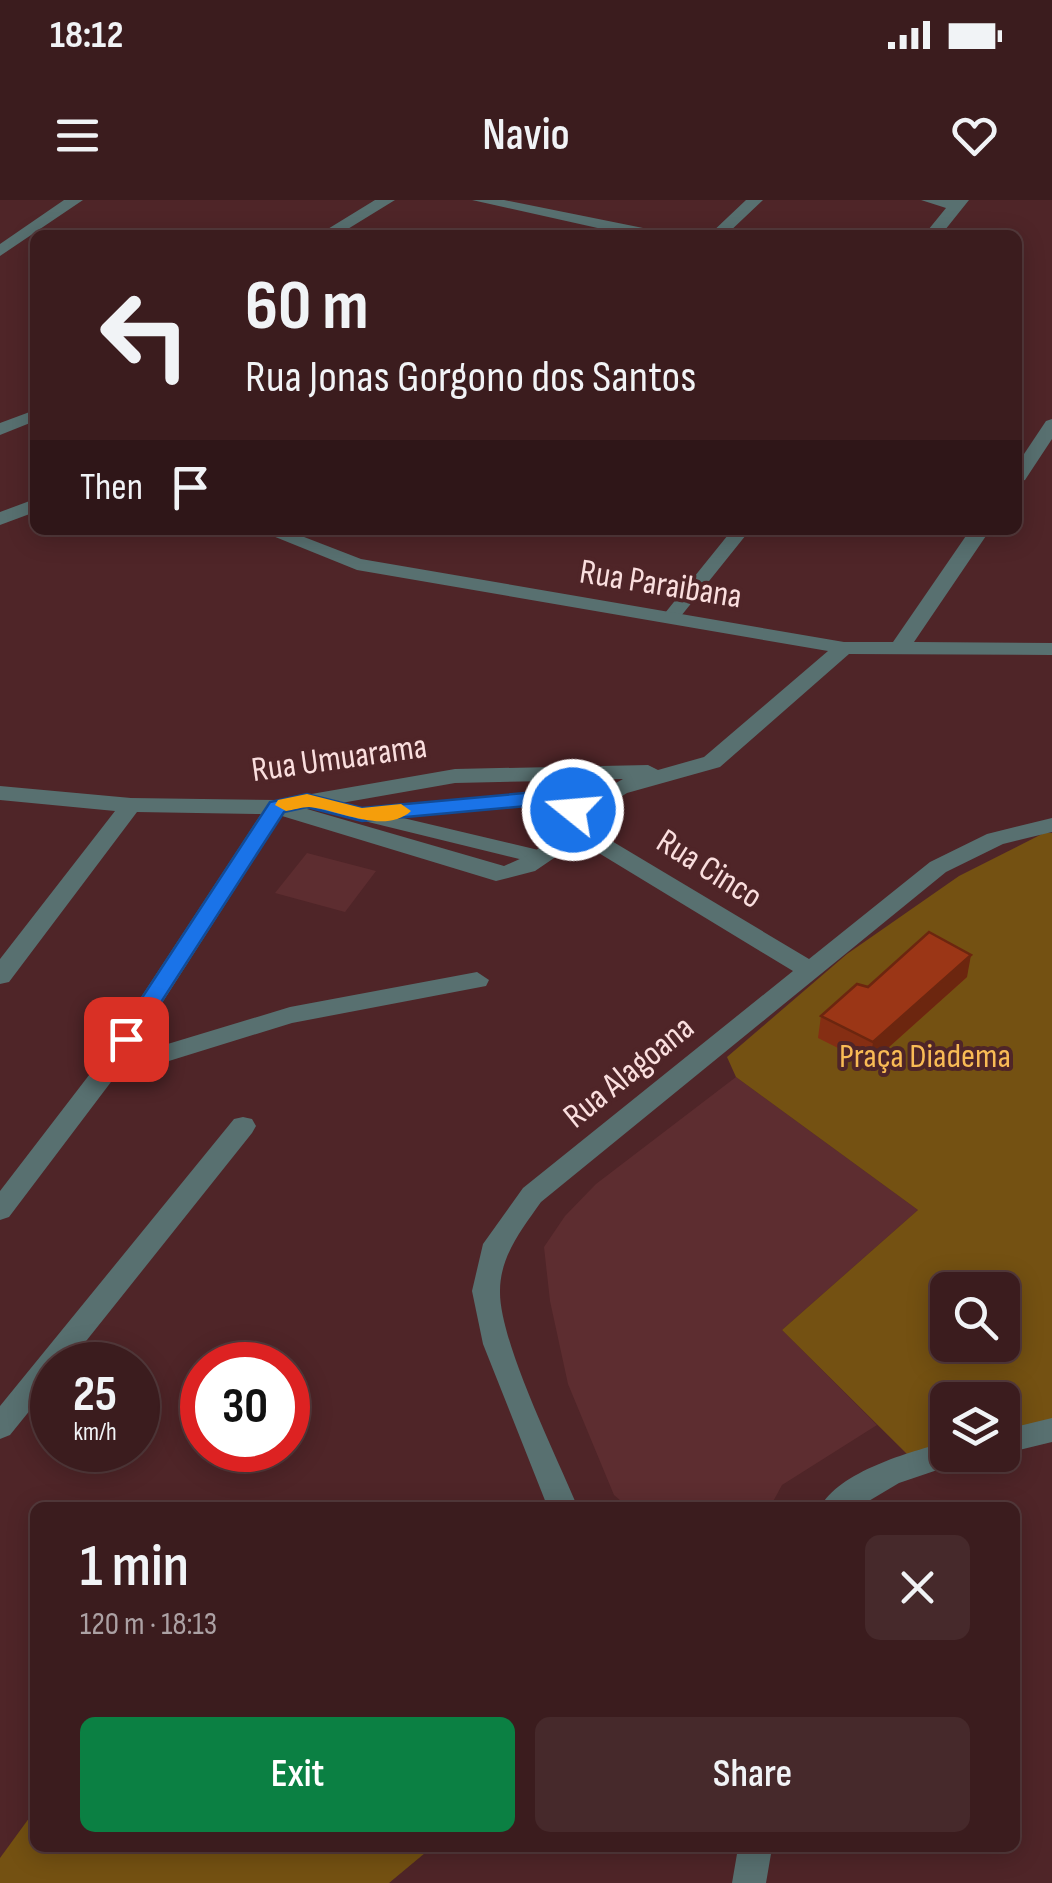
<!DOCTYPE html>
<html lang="en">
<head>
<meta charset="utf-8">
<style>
	body { margin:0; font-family:"Sofia Sans Condensed",sans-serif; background:#46292b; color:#f1f3f6; height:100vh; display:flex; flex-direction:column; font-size:38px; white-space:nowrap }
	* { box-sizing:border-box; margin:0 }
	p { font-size:32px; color:#aca1a4 }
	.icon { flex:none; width:55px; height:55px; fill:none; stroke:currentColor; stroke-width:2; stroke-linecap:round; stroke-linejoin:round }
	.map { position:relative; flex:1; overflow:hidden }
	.side { position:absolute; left:30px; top:1302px; width:990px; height:350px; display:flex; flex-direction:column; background:#3b1c1e; border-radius:15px; box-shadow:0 5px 25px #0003,0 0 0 2px #543a3c }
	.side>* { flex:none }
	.top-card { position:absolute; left:30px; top:30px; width:992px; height:305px; border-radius:15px; box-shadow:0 5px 25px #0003,0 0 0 2px #543a3c; background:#3b1c1e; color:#f1f3f6; overflow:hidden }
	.controls { position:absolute; left:930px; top:1072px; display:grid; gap:20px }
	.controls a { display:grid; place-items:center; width:90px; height:90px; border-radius:15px; background:#3b1c1e; box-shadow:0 5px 25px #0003,0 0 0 2px #543a3c; font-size:50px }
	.speed { position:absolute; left:30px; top:1142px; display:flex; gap:20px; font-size:50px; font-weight:700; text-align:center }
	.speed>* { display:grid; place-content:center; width:130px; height:130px; border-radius:50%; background:#3b1c1e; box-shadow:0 5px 25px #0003,0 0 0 2px #543a3c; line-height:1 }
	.speed small { font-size:25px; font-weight:400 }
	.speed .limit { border:15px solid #d22; background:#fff; color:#111 }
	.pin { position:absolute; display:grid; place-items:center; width:85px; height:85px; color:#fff; margin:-42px; border-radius:20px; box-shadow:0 5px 15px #0006 }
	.me { position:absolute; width:110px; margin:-55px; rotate:287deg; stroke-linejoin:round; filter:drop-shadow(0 0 8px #0008) }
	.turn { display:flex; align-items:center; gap:35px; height:210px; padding:0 50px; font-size:45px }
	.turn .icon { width:130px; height:130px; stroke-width:2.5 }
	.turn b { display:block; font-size:70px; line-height:85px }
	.then { display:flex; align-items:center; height:95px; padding:0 50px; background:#0003; gap:20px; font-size:38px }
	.round { display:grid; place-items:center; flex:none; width:105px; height:105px; border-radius:15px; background:#46292b }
	.head { display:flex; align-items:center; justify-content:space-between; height:170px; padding:0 50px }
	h1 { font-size:60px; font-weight:600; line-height:75px }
	.action { display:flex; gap:20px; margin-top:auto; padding:20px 50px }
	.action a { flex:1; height:115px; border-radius:15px; background:#0b8043; color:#fff; font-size:40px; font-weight:600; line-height:115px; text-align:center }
	.action a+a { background:#46292b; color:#f1f3f6 }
	.status { display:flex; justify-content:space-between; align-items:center; height:70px; padding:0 50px; background:#3b1c1e; direction:ltr }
	.status svg { height:28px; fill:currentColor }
	header { display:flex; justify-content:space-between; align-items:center; height:130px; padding:0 50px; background:#3b1c1e; font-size:45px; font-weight:600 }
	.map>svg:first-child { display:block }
	.built { fill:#5d2d30 }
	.green { fill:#745112; fill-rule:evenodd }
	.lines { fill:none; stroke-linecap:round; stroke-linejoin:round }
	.service { fill:#587070; fill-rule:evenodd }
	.minor { fill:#587070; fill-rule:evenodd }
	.wall { fill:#852e13 }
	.shaded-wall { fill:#6c260f }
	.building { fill:#9b3616; stroke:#6c260f; stroke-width:2.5 }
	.route { fill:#1a73e8; stroke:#114b97; stroke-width:2.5 }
	.slow { fill:#f59e0b }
	.labels { text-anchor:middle; stroke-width:8; stroke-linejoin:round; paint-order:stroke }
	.street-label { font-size:35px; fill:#fadede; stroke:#4f2528 }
	.park-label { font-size:35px; fill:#f9bb55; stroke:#4f2528 }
</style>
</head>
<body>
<div class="status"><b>18:12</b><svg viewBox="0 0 49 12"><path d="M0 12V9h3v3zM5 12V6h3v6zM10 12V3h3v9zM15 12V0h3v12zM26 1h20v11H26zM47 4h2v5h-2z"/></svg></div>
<header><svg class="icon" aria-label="menu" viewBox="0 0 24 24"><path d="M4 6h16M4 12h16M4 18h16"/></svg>Navio<svg class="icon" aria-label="heart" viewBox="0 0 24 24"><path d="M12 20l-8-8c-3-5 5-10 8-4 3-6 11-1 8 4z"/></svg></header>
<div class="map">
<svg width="1052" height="1683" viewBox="0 0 1052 1683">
	<rect width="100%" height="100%" fill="#4f2528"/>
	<path class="built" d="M307,653L376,671L345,712L275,693Z
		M736,877L918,1010L782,1130L877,1225L782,1285L770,1307H628L614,1295L568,1184L550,1101L544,1047L565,1016L596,984Z"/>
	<path class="green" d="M1044,633H1052V1224L1003,1237L1002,1200H948L947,1248L908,1255L782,1130L918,1010L736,877L727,857L847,754L959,676ZM948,1090H1002V1145H948Z
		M35,1610V1648H431L389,1683H0V1658Z"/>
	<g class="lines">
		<path class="service" d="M732,330H750L677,421H665V413Z
			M569,590L579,596L576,600L399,617L547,652L550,657L540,664L307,607L297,601L307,595L372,610L381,606Z"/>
		<path class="minor" d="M64,0H83L0,56V44Z
			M375,0H395L338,35H318Z
			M472,0H504L653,30L661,35H629Z
			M746,0H763L726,35H709Z
			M921,0H969L941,35H924L946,8Z
			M35,210V221L0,235V223Z
			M1052,219V239L1025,280L1018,282V263L1046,221Z
			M35,299V312L0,325V312Z
			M258,330H286L361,359L844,442H893L970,330H990L914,442L1052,443V455L849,454L720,567L627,593L601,609L590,628L809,759L930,662L987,634L1052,618V632L1003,644L946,672L541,1002C522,1029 500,1056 500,1091C499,1141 557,1257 578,1308H548L483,1144L472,1091L483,1044L523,988L793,771L579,641L535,671L496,681L282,616L128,856L290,807L477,772L489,780L486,786L292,823L114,878L9,1017L0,1020V991L96,866L261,614L137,612L9,782L0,784V759L115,611L0,600V586L131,598L277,600L455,569L648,565L658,570L704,557L828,451L357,370ZM623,579L582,602L571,580ZM549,581L558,596L565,629L531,654L504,666L307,609L455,583Z
			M243,917L252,919L256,926L252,933L67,1165H52V1183L10,1235L0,1239V1206L234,919Z
			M1052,1218V1242L1002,1254V1230Z
			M948,1242V1255H962L958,1263L899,1283L857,1308H820C838,1272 911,1251 948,1242Z
			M738,1648H772L766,1683H732Z"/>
	</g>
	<path class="wall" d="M967,777L870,864L818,838L821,816Z"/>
	<path class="shaded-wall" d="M971,755L967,777L870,864L873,842Z"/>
	<path class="building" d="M929,732L971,755L873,842L821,816L857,784L868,787Z"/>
	<path class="route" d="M569,589L579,596L583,610L580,615H566L560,603L362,621L307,607L284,612L134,844L126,847L115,839L270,602L307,594L362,608Z"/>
	<path class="slow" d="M307,594L362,608L401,604L411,611C385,635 340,610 309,607C302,607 293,610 286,611L275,605L278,600Z"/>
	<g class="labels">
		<g class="street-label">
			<text transform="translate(661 383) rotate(9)" y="12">Rua Paraibana</text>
			<text transform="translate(339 557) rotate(-8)" y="12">Rua Umuarama</text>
			<text transform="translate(710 668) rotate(32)" y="12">Rua Cinco</text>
			<text transform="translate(628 871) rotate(-39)" y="12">Rua Alagoana</text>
		</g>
		<g class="park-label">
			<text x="925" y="867">Praça Diadema</text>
		</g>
	</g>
</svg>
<div class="controls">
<a><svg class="icon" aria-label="search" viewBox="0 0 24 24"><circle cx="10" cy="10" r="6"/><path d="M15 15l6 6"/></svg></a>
<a><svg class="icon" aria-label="layers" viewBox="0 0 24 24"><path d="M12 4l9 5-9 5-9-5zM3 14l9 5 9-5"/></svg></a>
</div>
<div class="speed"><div>25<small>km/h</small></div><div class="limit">30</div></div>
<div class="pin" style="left:126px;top:839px;background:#d93025"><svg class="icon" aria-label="arrive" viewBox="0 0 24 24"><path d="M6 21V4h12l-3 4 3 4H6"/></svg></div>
<svg class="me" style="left:573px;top:610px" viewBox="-20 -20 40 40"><circle r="17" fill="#1a73e8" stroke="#fff" stroke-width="3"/><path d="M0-11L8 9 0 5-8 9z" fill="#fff"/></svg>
<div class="top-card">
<div class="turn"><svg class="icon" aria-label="left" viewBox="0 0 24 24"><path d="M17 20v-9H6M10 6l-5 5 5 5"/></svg><div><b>60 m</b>Rua Jonas Gorgono dos Santos</div></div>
<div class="then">Then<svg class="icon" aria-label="arrive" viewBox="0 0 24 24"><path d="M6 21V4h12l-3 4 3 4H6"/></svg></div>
</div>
<section class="side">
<div class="head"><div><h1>1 min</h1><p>120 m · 18:13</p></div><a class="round"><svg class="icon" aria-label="close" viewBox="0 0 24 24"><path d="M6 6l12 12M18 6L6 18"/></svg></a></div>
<div class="action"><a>Exit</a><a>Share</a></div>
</section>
</div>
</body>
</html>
